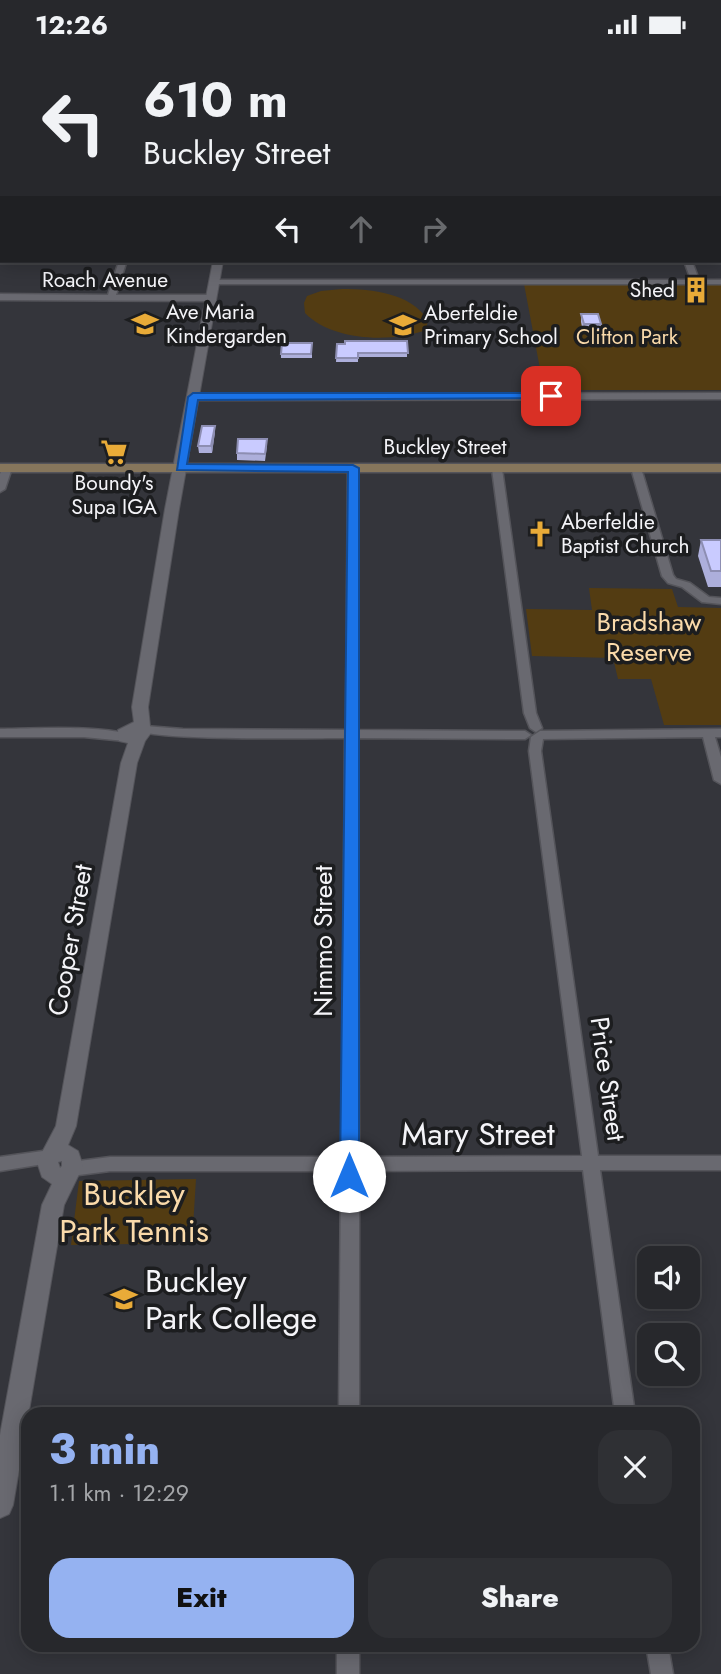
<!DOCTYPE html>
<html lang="en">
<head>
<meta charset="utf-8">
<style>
	body { margin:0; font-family:Jost,sans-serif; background:#2f3034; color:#f1f3f6; height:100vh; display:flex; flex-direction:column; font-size:26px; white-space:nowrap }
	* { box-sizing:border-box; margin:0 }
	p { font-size:23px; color:#a4a6a9 }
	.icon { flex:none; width:38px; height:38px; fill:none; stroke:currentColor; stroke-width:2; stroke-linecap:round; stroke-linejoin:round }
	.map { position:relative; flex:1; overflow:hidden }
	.side { position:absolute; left:21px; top:1358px; width:679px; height:245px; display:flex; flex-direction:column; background:#27282c; border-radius:21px; box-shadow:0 4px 18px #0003,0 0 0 2px #434448 }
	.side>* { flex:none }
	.banner { position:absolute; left:0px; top:0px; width:721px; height:214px; box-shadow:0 4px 18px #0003,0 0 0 2px #434448; background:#27282c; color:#f1f3f6; overflow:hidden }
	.tools { position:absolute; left:637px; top:1197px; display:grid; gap:14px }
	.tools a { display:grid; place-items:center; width:63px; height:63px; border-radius:14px; background:#27282c; box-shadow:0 4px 18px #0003,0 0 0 2px #434448; font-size:35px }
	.pin { position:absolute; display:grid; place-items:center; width:60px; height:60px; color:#fff; margin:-30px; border-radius:14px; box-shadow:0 4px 10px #0006 }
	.me { position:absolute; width:77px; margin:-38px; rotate:0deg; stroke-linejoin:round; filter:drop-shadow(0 0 5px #0008) }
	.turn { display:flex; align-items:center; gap:24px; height:147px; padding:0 28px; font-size:32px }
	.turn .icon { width:91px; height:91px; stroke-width:2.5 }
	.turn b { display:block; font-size:49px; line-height:60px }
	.lanes { display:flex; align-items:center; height:66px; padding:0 28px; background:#0003; justify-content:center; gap:35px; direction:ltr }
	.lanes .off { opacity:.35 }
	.round { display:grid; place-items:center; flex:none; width:74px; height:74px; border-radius:21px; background:#2f3034 }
	.overview { display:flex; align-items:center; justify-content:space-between; height:119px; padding:0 28px }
	h1 { font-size:42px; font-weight:800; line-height:52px; color:#95b2f1 }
	.button { display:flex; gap:14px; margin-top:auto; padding:14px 28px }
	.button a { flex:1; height:80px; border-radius:21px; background:#95b2f1; color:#111; font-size:28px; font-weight:800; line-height:80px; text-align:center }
	.button a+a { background:#2f3034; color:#f1f3f6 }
	.status { display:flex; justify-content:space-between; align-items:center; height:49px; padding:0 35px; background:#27282c; direction:ltr }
	.status svg { height:19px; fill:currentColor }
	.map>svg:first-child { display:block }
	.green { fill:#533c12 }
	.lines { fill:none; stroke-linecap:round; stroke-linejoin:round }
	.minor-casing { stroke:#54545a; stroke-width:3 }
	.tertiary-casing { stroke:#54545a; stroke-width:2 }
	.secondary-casing { stroke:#54545a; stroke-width:3 }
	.minor { fill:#696970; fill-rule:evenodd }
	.tertiary { fill:#696970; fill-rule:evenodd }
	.secondary { fill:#86765c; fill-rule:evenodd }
	.wall { fill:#adafdb }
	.shaded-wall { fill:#8d8eb2 }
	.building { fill:#c9cbff; stroke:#8d8eb2; stroke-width:2 }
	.route { fill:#1a73e8; stroke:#114b97; stroke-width:2 }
	.labels { text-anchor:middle; stroke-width:7; stroke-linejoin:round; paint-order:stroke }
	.far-street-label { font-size:21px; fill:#f4f4f8; stroke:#1c1d1f }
	.far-poi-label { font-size:21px; fill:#f4f4f8; stroke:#1c1d1f; text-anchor:start }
	.far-park-label { font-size:21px; fill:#fadaaa; stroke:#1c1d1f }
	.park-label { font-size:26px; fill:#fadaaa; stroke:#1c1d1f }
	.street-label { font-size:26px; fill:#f4f4f8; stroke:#1c1d1f }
	.near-street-label { font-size:32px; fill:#f4f4f8; stroke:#1c1d1f }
	.near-park-label { font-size:32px; fill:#fadaaa; stroke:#1c1d1f }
	.near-poi-label { font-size:32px; fill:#f4f4f8; stroke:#1c1d1f; text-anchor:start }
</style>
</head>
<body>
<div class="status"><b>12:26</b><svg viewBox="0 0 49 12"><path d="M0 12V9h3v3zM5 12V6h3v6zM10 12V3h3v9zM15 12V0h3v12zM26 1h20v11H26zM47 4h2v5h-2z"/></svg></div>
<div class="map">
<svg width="721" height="1625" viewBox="0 0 721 1625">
	<rect width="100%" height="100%" fill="#34353b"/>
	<path class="green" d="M524,235H721V341H544Z
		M342,240C373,240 410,244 428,271L426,281C391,294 332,292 305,264L304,254L307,247L321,242Z
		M589,539L672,540L678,558L721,559V676H664L651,630H618L613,609L532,607L526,560L592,561Z
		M196,1130L192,1194L71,1196L79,1132Z"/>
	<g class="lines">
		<g class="minor-casing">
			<path id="minor" d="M96,0H102L95,2Z
				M719,24H721V28H719Z
				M0,57H2V61H0Z
				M719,63H721V67H719Z
				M0,158H2V162H0Z
				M0,195H2L0,203Z
				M119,212H129L126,214L116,246H211L215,249L211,252L0,251V245L108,246Z
				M684,212H692L699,231H721V235H214L210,233L214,231H691Z
				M204,284H264L268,287L264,290L201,289V285Z
				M721,344V350L193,351L188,348L193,345Z
				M7,416L12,419L5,440L0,443V425L3,417Z
				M353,416L358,419V681L525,682L531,686L525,690L358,689L359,1108L582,1107L529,702L531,688L540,682L721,680V688H715L721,708V735L714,731L703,688L543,690L541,702L598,1107H721V1121H600L635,1365H615L583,1121L359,1122V1365H339L341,1122H110L71,1127L65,1125L62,1120L65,1115L71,1113L110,1108H342L345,689C316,689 152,692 139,681L145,677L183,680L346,681L348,419Z
				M636,416L641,419L673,526L676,530L690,534L709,548L721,549V555L702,553L682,538L668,534L662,527L631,419Z
				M497,417L502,420L536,664L542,679L536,683L530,679L524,664L492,420Z
				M0,680C24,680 116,675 131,688L125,692L84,688H0Z
				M50,1101L56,1103L58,1108L56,1113L0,1122V1108Z
				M337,1596H359V1625H337Z
				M646,1596H668L673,1625H651Z"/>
		</g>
		<g class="tertiary-casing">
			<path id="tertiary" d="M0,0H35L2,2L0,4Z
				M189,0H197L188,2Z
				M213,212H223L179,460L148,658L150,677L153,681L145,692L137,714L76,1077L68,1096L78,1102L83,1117L64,1156L13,1456L9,1465L0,1469V1386L42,1156L52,1135L42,1128L37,1113L56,1077L121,714L128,694L119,692L118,681L134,673L132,658L165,460ZM62,1112V1117L60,1119L58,1113Z"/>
		</g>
		<g class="secondary-casing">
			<path id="secondary" d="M0,415H721V423H0Z"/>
		</g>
		<use href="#minor" class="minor"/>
		<use href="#tertiary" class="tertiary"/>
		<use href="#secondary" class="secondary"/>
	</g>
	<path class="wall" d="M581,265L601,275L600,283H583L581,273Z
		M407,292V308H358V313H336L337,295Z
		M312,294V309H281V305Z
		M215,383L212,404H199L198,397Z
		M267,397L265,412L237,411V404Z
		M701,491H721V538H708L698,507Z"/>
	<path class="shaded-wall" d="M215,377V383L212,404L211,397Z"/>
	<path class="building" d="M581,265H598L601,275H584Z
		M345,292H407L408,304H358V309H336L337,295H345Z
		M282,294H312L311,305H281Z
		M202,377H215L211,397H198Z
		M238,390H267L265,405L237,404Z
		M701,491H721V522H711Z"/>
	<path class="route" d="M551,344L557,347L555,349L198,351L187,415L353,416L359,419V1127L356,1133L349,1135L343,1133L340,1127L348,423L177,421L188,348L193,344Z"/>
	<defs>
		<g id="building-bare" transform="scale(2.1)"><path d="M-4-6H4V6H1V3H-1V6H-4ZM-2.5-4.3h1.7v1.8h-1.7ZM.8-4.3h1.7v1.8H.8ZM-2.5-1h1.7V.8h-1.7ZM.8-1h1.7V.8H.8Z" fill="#e9ab38" stroke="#1c1d1f" stroke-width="2.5" paint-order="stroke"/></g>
		<g id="school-bare" transform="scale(2.1)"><path d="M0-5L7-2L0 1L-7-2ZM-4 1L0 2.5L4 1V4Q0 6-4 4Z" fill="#e9ab38" stroke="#1c1d1f" stroke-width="2.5" paint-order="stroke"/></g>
		<g id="supermarket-bare" transform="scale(2.1)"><path d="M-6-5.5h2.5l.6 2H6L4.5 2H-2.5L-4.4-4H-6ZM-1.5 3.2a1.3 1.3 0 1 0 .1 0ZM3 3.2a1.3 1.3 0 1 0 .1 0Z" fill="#e9ab38" stroke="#1c1d1f" stroke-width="2.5" paint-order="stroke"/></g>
		<g id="church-bare" transform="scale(2.1)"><path d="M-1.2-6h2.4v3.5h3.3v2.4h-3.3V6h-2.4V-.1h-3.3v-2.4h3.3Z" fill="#e9ab38" stroke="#1c1d1f" stroke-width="2.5" paint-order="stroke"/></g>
	</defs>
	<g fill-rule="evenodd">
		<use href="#building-bare" x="696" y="241"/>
		<use href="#school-bare" x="145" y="275"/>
		<use href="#school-bare" x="403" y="276"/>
		<use href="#supermarket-bare" x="114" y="403"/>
		<use href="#church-bare" x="540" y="485"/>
		<use href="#school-bare" x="124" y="1250"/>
	</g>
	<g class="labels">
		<g class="far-street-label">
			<text x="105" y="238">Roach Avenue</text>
			<text x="445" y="405">Buckley Street</text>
		</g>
		<g class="far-poi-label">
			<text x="675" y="248" text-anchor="end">Shed</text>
			<text x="166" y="270">Ave Maria<tspan x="166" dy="24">Kindergarden</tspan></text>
			<text x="424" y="271">Aberfeldie<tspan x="424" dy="24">Primary School</tspan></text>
			<text x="114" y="441" text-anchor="middle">Boundy's<tspan x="114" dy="24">Supa IGA</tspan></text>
			<text x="561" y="480">Aberfeldie<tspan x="561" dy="24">Baptist Church</tspan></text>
		</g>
		<g class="far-park-label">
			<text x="627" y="295">Clifton Park</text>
		</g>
		<g class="park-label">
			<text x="649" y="582">Bradshaw<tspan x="649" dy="30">Reserve</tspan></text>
		</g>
		<g class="street-label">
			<text transform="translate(70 891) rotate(-80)" y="9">Cooper Street</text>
			<text transform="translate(323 892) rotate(-90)" y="9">Nimmo Street</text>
			<text transform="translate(608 1030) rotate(82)" y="9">Price Street</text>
		</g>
		<g class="near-street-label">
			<text x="478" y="1096">Mary Street</text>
		</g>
		<g class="near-park-label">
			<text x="134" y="1156">Buckley<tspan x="134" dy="37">Park Tennis</tspan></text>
		</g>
		<g class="near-poi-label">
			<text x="145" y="1243">Buckley<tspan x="145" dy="37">Park College</tspan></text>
		</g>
	</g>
</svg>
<div class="tools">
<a><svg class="icon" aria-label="sound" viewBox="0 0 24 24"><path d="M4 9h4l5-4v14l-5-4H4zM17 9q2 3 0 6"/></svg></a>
<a><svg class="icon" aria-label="search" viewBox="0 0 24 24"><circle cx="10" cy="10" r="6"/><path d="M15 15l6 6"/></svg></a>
</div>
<div class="pin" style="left:551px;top:347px;background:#d93025"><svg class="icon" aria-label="arrive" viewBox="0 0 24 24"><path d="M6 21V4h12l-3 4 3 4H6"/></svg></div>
<svg class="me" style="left:349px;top:1127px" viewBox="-20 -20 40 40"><circle r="19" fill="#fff"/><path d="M0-13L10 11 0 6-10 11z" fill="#1a73e8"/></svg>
<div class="banner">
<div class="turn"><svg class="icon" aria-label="left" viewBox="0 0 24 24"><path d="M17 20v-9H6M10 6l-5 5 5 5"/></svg><div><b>610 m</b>Buckley Street</div></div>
<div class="lanes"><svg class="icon" aria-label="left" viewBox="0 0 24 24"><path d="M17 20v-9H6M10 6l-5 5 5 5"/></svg><svg class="icon off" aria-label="ahead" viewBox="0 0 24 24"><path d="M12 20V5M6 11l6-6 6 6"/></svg><svg class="icon off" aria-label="right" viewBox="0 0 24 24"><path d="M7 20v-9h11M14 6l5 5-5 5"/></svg></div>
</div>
<section class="side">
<div class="overview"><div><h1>3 min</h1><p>1.1 km · 12:29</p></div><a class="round"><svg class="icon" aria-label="close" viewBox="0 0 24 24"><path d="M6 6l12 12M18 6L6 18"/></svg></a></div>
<div class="button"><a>Exit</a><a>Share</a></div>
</section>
</div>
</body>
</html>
